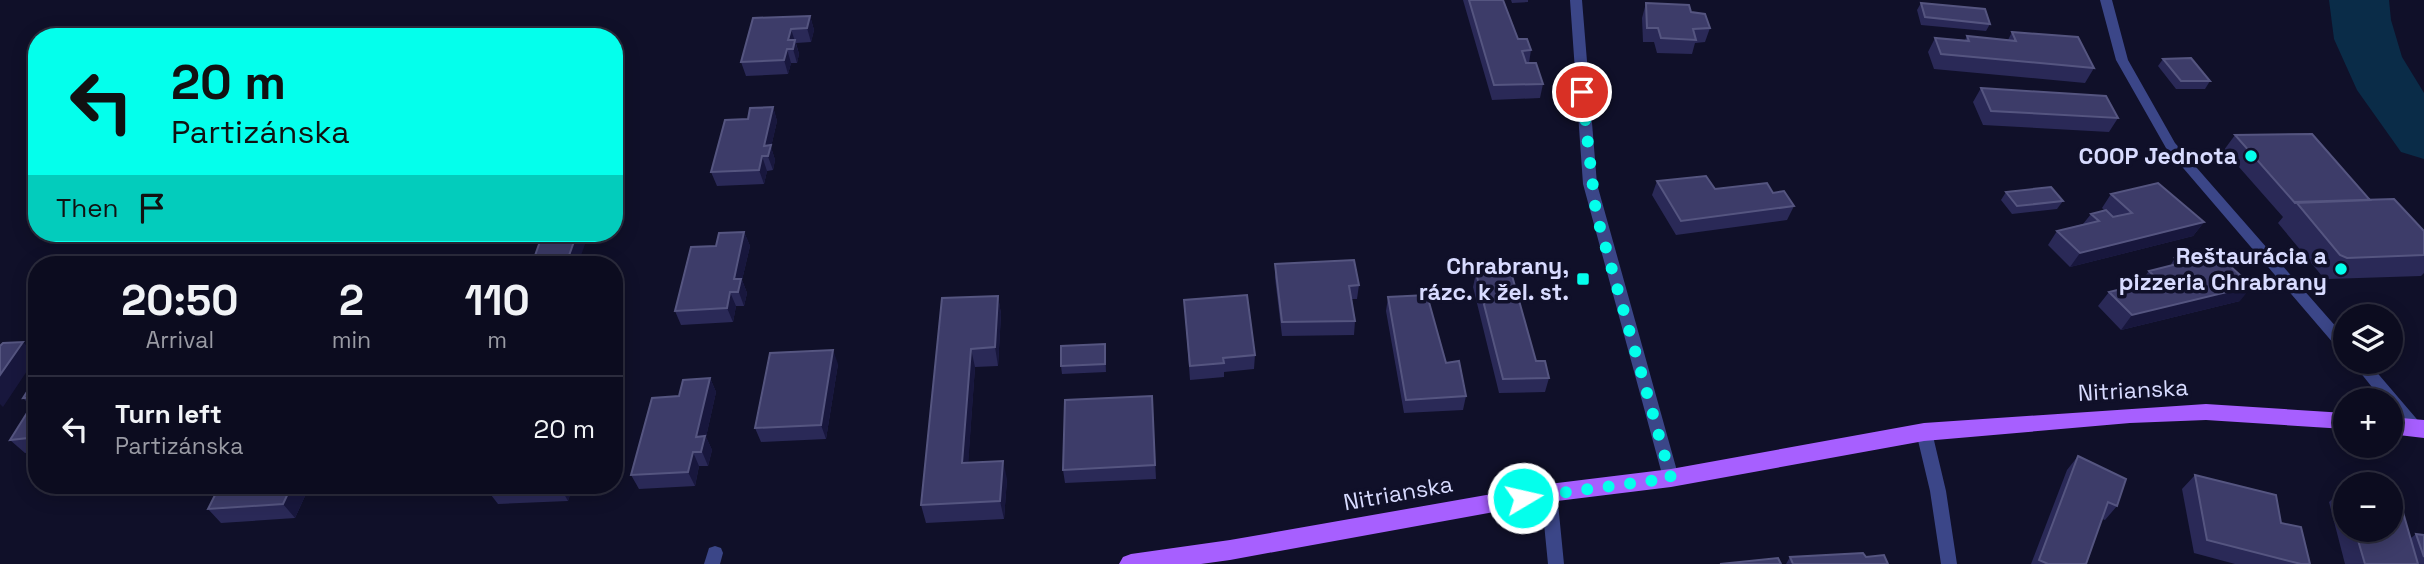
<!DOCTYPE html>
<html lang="en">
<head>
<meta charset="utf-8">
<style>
	body { margin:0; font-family:"Space Grotesk",sans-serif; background:#1a1a2c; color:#f1f3f6; height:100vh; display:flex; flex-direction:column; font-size:26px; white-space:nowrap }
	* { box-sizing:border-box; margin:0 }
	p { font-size:23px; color:#9a9ba4 }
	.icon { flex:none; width:38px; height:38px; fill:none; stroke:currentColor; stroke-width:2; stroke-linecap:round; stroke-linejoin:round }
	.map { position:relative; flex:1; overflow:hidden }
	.panel { position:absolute; left:28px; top:256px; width:595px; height:238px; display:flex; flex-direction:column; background:#0c0c1f; border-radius:28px; box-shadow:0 4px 18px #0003,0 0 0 2px #2c2c3d }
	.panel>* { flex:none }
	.top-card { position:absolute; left:28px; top:28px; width:595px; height:214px; border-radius:28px; box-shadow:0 4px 18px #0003,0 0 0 2px #2c2c3d; background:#04ffec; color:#111; overflow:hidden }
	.buttons { position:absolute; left:2333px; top:304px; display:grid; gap:14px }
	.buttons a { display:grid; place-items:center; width:70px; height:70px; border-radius:50%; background:#0c0c1f; box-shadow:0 4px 18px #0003,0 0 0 2px #2c2c3d; font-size:35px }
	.pin { position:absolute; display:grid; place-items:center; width:60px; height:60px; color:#fff; margin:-30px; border:4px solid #fff; border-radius:50%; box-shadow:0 2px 7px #0007 }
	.me { position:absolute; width:77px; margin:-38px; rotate:81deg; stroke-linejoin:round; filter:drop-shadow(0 0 5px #0008) }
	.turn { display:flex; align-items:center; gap:24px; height:147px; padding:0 28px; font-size:32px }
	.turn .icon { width:91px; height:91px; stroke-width:2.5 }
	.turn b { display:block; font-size:49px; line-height:60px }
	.then { display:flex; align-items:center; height:66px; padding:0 28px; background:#0003; gap:14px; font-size:26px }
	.eta { display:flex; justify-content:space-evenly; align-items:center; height:119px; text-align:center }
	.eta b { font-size:42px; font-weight:600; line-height:49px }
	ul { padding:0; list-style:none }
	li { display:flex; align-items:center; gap:21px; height:105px; padding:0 28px; border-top:2px solid #2c2c3d }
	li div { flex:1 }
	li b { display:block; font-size:26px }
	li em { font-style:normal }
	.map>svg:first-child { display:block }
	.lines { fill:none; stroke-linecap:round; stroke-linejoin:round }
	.river { fill:#0a2c48; fill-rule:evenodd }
	.service { fill:#3b4688; fill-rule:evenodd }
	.minor { fill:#3b4688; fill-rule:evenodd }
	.tertiary { fill:#3b4688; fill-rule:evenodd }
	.primary { fill:#a75fff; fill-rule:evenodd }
	.wall { fill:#2a2957 }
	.shaded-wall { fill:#18173d }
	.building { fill:#3d3c69; stroke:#555580; stroke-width:2 }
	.route { stroke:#04ffec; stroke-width:12; stroke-dasharray:0 21.6 }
	.poi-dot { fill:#04ffec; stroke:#101029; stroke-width:2.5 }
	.labels { text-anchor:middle; stroke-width:7; stroke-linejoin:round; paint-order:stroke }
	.poi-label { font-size:23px; font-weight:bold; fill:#d8dbff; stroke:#101029; text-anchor:end }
	.street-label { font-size:23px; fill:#d8dbff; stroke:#101029 }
</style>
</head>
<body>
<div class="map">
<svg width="2424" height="564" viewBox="0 0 2424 564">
	<rect width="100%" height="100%" fill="#101029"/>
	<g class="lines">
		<path class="river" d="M2329,0H2389L2391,20L2402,57L2424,93V159L2401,152L2357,90L2334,39Z"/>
		<path class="service" d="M715,546L721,548L723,553L720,564H704L709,548Z"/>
		<path class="minor" d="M2100,0H2112L2128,60L2175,143L2345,337V353L2340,351L2166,148L2116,60Z
			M2352,362H2368L2421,424L2424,428L2421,432C2408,437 2399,419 2390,409V401H2383Z
			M1924,426L1929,428L1932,432L1946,491L1957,564H1941L1930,491L1916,432L1919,428Z
			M1549,486L1555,488L1557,493L1564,564H1548L1541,493L1543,488Z"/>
		<path class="tertiary" d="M1570,0H1582L1597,184L1679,478L1677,483L1671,485L1665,483L1663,478L1583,184Z"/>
		<path class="primary" d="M2206,404L2345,413V429L2206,420L2130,423L1924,441L1671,487L1549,502L1230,560L1201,564H1119L1123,557L1131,554L1230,540L1549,484L1671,469L1924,423Z
			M2390,417L2424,420V438L2390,434Z"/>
	</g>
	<path class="wall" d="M1463,0H1503L1518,39L1531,50L1529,63L1543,84L1540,98L1492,100Z
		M1511,0H1528V2L1512,3Z
		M1646,3L1691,12L1710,28L1705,42L1695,43L1692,54L1657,53L1654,42H1643L1642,18Z
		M1921,3L1990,24L1986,31L1921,25L1917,10Z
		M810,16L814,30L811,42L796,43L799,54L797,63H791L788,74L746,76L741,62Z
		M2012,32L2094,68L2085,83L1934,69L1928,52L1935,38L1965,40L1967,36L2008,40Z
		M2163,59L2210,81L2205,89H2176L2158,66Z
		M1981,88L2118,118L2109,132L1983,125L1973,102Z
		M773,107L777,121L771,147L775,160L773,170L767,171L764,184L717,186L711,172L748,119Z
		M2235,135L2370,200L2424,231V273L2421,276L2328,279L2322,276L2278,223L2283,217L2224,150Z
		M1657,181L1715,189L1773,193L1794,206L1787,220L1676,235L1652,195Z
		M2006,192L2063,201L2057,209L2012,214L2001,200Z
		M2111,194L2204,222L2193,236L2070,267L2048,245L2057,231L2083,224L2091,214L2104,210L2102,208Z
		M744,232L750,246L742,280L747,293L744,306H736L733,322L681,325L675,311L716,246Z
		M2175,258L2240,301L2121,330L2098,306L2109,292L2139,284L2149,271L2170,266Z
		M1275,264L1359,285L1357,299H1352L1355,321L1354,335L1282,336L1275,278Z
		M1476,273L1536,361L1549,378L1545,392L1499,393L1473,287Z
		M998,296L1001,314L998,366L975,367L968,463L1007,479L1004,519L926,523L921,505L942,298Z
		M1388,297L1446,363L1466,396L1463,410L1404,413L1386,311Z
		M1184,300L1255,355L1254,369L1224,372V377L1190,380Z
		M1105,344L1106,372L1062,374L1061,366Z
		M838,364L826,439L761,442L755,428Z
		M37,376V452L25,453L10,440L31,406L23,398Z
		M710,378L716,392L706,437L712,450L708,466H699L695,486L639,489L631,475L679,396Z
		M1152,396L1156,479L1065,483L1063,470Z
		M2078,456L2117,506L2105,520L2102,519L2086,564H2031L2067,470Z
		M2195,475L2281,523L2301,564H2235L2194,553L2182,489Z
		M220,485H310L295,518L221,523L208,509Z
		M491,485H573L568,501L498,504L488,491Z
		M2344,489H2345V530H2390L2411,538L2416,534L2424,535V564H2345L2329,502Z
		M1790,557H1866L1888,564H1786Z"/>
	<path class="shaded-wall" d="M810,16L814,30L811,42L807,28Z
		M791,29L799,54L797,63L793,49L788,40Z
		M787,49L791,63L788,74L784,60Z
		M773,107L777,121L771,147L775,160L773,170L764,146Z
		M762,156L767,171L764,184L759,170Z
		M2204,222L2193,236L2070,267L2080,253Z
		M744,232L750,246L742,280L747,293L744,306L734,279Z
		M577,233H589L578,264H566Z
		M2252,286L2240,301L2121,330L2132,315Z
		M730,292L736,306L733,322L727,308Z
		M998,296L1001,314L998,366L995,347Z
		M23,342L37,356L3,407L0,404V375Z
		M971,349L975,367L967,481L962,463Z
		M833,350L838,364L826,439L821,425Z
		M710,378L716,392L706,437L712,450L708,466L696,437Z
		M693,452L699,466L695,486L688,472Z
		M1003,461L1007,479L1004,519L1000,501Z
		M292,485H310L295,518L283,504Z
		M560,485H573L568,501L560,487Z"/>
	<path class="building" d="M1469,0H1503L1518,39H1527L1531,50L1522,51L1526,63H1536L1543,84L1494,85Z
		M1646,3L1689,5L1691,12L1705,14L1710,28L1693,29L1696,40L1661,38L1658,28H1647Z
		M1921,3L1985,9L1990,24L1925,17Z
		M810,16L807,28L791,29L788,40H795L793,49H787L784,60L741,62L753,18Z
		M2012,32L2078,37L2094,68L1941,54L1935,38L1969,41L1967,36L2016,41Z
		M2191,58L2210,81H2181L2163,59Z
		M1981,88L2106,96L2118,118L1991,111Z
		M773,107L764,146L771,145L768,156H762L759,170L711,172L725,120L748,119L750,108Z
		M2312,134L2370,200L2295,203L2235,135Z
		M1706,176L1715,189L1767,183L1773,193L1784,191L1794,206L1681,221L1657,181Z
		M2158,183L2204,222L2080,253L2057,231L2099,221L2091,214L2106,210L2113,217L2132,213L2111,194Z
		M2051,187L2063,201L2017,206L2006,192Z
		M2394,199L2424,231V255L2347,258L2340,255L2296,202Z
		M744,232L734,279H741L738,292H730L727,308L675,311L691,247L716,246L719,233Z
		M543,233H577L566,264H532Z
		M2193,254L2199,259L2218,255L2252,286L2132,315L2109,292L2158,280L2149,271L2181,263L2175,258Z
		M1354,260L1359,285L1349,286L1355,321L1282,322L1275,264Z
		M1511,272L1536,361H1545L1549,378L1503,379L1476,273Z
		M1247,295L1255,355L1223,358L1224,363L1190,366L1184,300Z
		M1427,295L1446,363L1459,361L1466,396L1406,400L1388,297Z
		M998,296L995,347L971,349L962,463L1003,461L1000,501L921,505L942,298Z
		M23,342L0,375V346L3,343Z
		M1105,344V364L1061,366V346Z
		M833,350L821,425L755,428L770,353Z
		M37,376V437L10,440L37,397L23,398Z
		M710,378L696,437L705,436L701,452H693L688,472L631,475L652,398L679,396L683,380Z
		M1152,396L1155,465L1063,470L1065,400Z
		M2078,456L2126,479L2117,506L2108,502L2086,564H2048L2039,560Z
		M2195,475L2276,495L2281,523L2301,527L2310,564H2301L2207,540Z
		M220,485H292L283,504L208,509Z
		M491,485H560V487L488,491Z
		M2390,500L2400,502L2418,564H2365L2355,530H2390Z
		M2416,534L2424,535V557Z
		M1863,553L1866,557L1884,555L1888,564H1793L1790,557Z
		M1778,558L1781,564H1720Z"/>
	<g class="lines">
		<path class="route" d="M1523,498L1671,478L1596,213L1582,92"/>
	</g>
	<g class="poi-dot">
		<circle cx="2251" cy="156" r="7"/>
		<circle cx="2341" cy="269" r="7"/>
		<rect x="1576" y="272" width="14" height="14" rx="3.5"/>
	</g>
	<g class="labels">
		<g class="poi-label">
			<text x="2237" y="164">COOP Jednota</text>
			<text x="2327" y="264">Reštaurácia a<tspan x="2327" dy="26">pizzeria Chrabrany</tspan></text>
			<text x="1569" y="274">Chrabrany,<tspan x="1569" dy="26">rázc. k žel. st.</tspan></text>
		</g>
		<g class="street-label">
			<text transform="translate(2133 390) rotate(-3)" y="8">Nitrianska</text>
			<text transform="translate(1398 493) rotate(-10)" y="8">Nitrianska</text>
		</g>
	</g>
</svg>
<div class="buttons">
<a><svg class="icon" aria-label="layers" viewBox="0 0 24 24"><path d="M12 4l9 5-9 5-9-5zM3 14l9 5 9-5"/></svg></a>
<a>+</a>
<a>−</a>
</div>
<div class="pin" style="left:1582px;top:92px;background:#d93025"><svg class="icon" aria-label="arrive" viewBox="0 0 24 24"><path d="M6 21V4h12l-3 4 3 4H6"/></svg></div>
<svg class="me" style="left:1523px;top:498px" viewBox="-20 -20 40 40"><circle r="17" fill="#04ffec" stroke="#fff" stroke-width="3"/><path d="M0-11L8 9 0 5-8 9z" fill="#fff"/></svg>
<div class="top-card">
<div class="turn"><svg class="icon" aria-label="left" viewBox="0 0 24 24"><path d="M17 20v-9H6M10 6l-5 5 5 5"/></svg><div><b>20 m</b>Partizánska</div></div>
<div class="then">Then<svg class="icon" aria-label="arrive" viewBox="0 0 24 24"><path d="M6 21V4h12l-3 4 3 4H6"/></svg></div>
</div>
<section class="panel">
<div class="eta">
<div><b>20:50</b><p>Arrival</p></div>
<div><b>2</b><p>min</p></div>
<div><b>110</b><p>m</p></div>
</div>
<ul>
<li><svg class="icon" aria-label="left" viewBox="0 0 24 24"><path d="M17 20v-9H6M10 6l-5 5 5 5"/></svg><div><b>Turn left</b><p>Partizánska</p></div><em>20 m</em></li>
</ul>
</section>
</div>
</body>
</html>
